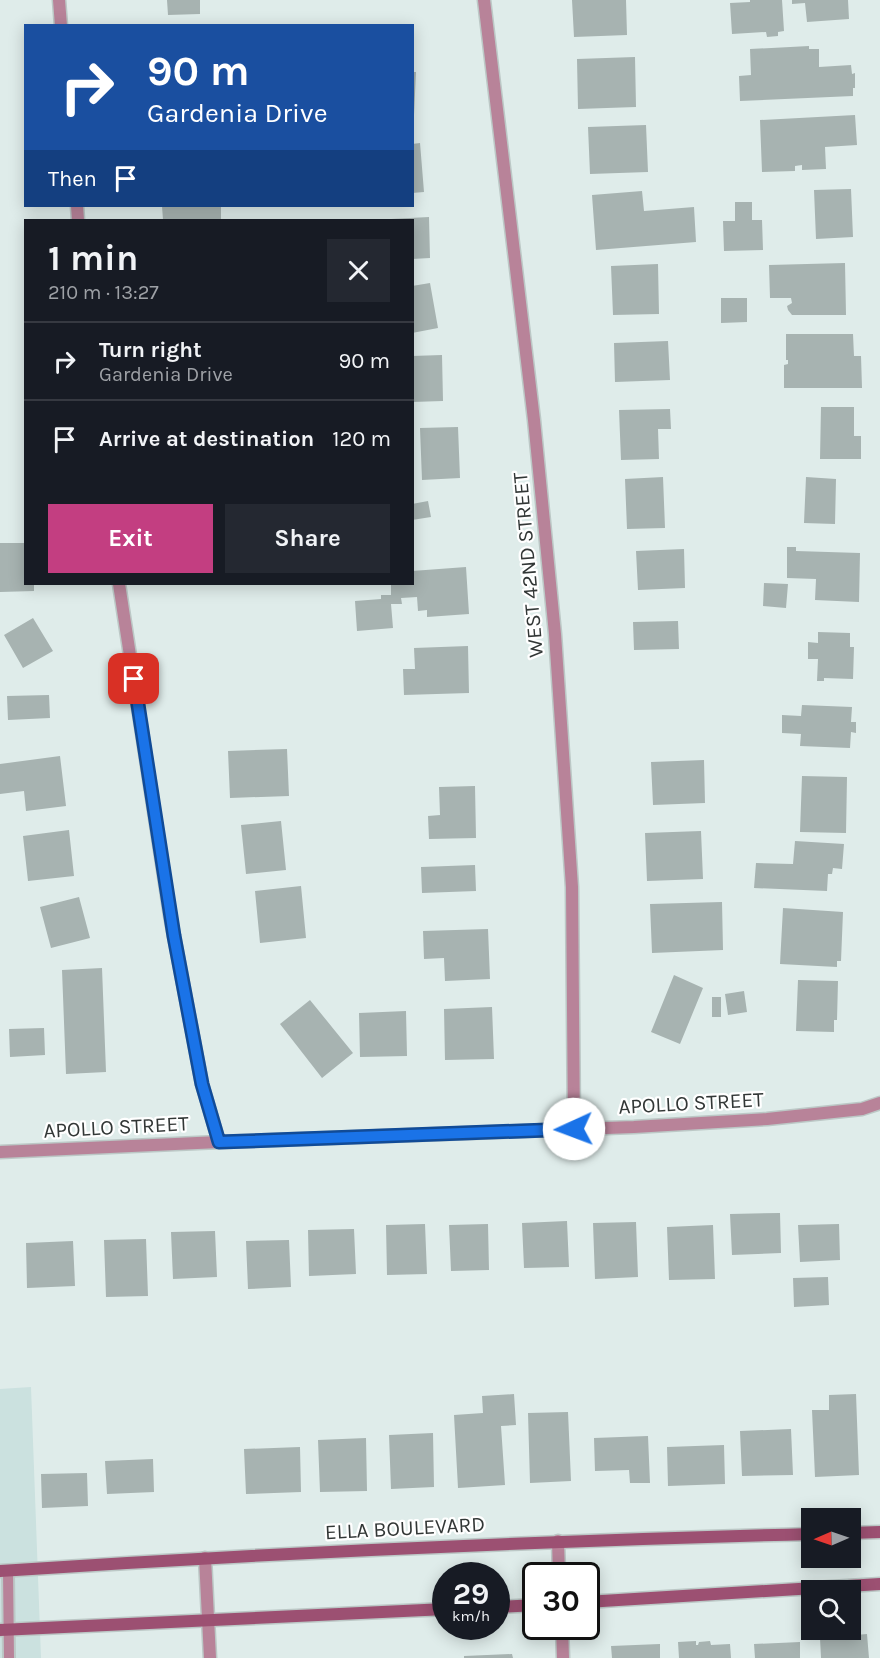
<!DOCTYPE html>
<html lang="en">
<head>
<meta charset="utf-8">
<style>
	body { margin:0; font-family:Karla,sans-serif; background:#242831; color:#f1f3f6; height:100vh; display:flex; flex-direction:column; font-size:22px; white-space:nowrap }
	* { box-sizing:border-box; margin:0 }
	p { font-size:20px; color:#9ea1a6 }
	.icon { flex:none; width:33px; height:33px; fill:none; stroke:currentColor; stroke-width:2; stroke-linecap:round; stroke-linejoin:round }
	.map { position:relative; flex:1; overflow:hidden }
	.sheet { position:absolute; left:24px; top:219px; width:390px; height:366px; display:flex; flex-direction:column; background:#171b24; border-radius:0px; box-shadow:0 3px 15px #0003 }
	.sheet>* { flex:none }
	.banner { position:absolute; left:24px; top:24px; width:390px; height:183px; border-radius:0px; box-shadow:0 3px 15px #0003; background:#1a4fa0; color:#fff; overflow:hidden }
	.needle { width:39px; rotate:268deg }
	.buttons { position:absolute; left:801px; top:1508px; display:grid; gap:12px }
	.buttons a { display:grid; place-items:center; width:60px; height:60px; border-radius:0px; background:#171b24; box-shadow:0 3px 15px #0003; font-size:30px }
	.speed { position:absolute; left:432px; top:1562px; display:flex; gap:12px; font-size:30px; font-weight:700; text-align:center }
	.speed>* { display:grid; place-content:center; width:78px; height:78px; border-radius:50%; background:#171b24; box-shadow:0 3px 15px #0003; line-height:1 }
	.speed small { font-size:15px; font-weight:400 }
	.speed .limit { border:3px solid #111; border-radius:9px; background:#fff; color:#111 }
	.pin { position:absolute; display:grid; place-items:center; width:51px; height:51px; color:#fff; margin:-26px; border-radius:12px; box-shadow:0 3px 9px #0006 }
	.me { position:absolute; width:66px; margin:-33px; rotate:268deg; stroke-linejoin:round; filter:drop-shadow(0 0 4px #0008) }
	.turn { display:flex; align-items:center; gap:21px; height:126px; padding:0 24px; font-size:27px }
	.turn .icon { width:78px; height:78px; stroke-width:2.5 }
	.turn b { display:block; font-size:42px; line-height:51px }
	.then { display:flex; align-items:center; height:57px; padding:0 24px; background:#0003; gap:12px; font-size:22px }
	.round { display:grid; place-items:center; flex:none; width:63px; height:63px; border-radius:0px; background:#242831 }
	.head { display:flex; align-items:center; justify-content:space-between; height:102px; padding:0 24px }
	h1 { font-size:36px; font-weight:700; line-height:45px }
	.primary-button { display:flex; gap:12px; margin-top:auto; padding:12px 24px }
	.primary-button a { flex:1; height:69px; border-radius:0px; background:#c33e81; color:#fff; font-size:24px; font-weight:700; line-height:69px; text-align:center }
	.primary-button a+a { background:#242831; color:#f1f3f6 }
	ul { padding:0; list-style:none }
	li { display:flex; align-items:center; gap:18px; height:78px; padding:0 24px; border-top:2px solid #363941 }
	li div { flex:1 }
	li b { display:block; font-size:22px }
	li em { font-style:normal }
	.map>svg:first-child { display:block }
	.built { fill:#cbe1df }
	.building { fill:#a7b3b1 }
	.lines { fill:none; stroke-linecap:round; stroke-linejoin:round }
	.lane-casing { stroke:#bcc8c6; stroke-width:14 }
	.street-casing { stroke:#bcc8c6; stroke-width:15 }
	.secondary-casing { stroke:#bcc8c6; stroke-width:15 }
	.lane { stroke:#b88399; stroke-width:10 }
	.street { stroke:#b88399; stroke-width:12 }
	.secondary { stroke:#9c5072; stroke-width:12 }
	.route-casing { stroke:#114b97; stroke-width:15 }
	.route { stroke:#1a73e8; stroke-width:10 }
	.labels { text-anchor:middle; stroke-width:4.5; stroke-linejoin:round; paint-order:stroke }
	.street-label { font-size:21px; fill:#323736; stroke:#fff }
</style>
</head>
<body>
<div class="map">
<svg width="880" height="1658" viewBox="0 0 880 1658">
	<rect width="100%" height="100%" fill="#dfecea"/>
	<path class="built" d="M31,1387L41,1658H0V1389Z"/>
	<path class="building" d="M167,0H200V14L168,15Z
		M572,0H626L627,35L574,37Z
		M750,0H782L784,31L778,32V36L767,37L766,32L732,34L730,3L750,2Z
		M792,0H848L849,19L807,22L805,3L792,4Z
		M809,46V49H819V67L851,65L852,74L855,73V88H853V96L740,101L739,76L751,75L750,49Z
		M635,57L636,107L578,109L577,59Z
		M412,72H416L414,115H412Z
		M855,115L857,145L825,147L826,169L802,170V165L795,166V171L762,172L760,120Z
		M646,125L648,172L590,174L588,127Z
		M420,143L424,192L412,193V144Z
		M851,189L853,237L816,239L814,190Z
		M642,191L644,211L694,207L696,242L596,250L592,195Z
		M735,202H752V220H762L763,250L724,251L723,221H735Z
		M162,206H221V220H163Z
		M429,217L430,258L412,259V220H391V219Z
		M845,263L846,315H792L788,310L787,306L792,303L791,298H770L769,265Z
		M658,264L659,314L613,315L611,266Z
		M430,283L438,328L412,333V286Z
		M721,298H747V322L721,323Z
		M786,334H853L854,356H861L862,388H784V365L788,364V360H786Z
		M668,341L670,380L615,382L614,343Z
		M442,355L443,401L412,402V356Z
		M821,407H854V436H861V459H820Z
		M670,409L671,429H658L659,459L621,460L619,410Z
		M458,427L460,478L422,480L420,428Z
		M663,477L665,528L627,529L625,479Z
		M806,477L836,479L835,524L804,523Z
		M428,501L431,517L412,520V504Z
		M0,543H26V584H34V591L0,592Z
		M787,547H796V551L860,553L859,602L815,600L816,579L787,578Z
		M684,549L685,588L638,590L636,551Z
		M466,567L469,614L427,617V610L418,611L417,597L401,598L402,604H391L393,628L357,631L355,601L381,599V595H391V584H412V571Z
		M764,583L788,584L786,608L763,606Z
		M33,618L53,651L23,668L4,635Z
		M678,621L679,649L634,650L633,622Z
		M818,632L850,633V647H854L853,679L824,678V681H817L818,659H808V642L818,643Z
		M468,646L469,693L404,695L403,669H415L414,648Z
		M49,695L50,718L8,720L7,696Z
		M802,705L852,707L851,722H856V733L851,732L850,748L800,746L801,734L782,733V715L801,716Z
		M287,749L289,796L230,798L228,751Z
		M60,756L66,806L26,811L24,791L0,794V764Z
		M704,760L705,803L653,805L651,762Z
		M802,776L847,777L846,833L800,832Z
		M475,786L476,838L429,839L428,816L440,815L439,787Z
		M281,821L286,870L246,874L241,825Z
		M69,830L74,876L28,881L23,836Z
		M701,831L703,879L647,881L645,833Z
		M795,841L844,844L842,869L833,868L832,874H828L827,891L754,888L756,863L793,864Z
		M475,865L476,891L422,893L421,867Z
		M301,886L306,938L260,943L255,891Z
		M79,897L90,938L51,948L40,907Z
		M722,902L723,950L652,953L650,904Z
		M783,908L843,912L841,961H837V967L780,964Z
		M488,929L490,979L445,981L444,958L424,959L423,931Z
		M102,968L106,1072L66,1074L62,970Z
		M674,975L703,988L680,1044L651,1032Z
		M798,980L838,981L837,1020H834V1032L796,1031Z
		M744,991L747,1012L728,1015L725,994Z
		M712,997H721V1017H712Z
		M310,1000L353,1053L322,1078L280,1024Z
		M492,1007L494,1059L445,1060L444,1009Z
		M406,1011L407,1056L360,1057L359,1013Z
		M44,1028L45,1055L10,1057L9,1029Z
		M780,1213L781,1253L732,1255L730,1214Z
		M567,1221L569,1267L524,1268L522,1223Z
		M636,1222L638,1277L595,1279L593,1223Z
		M425,1224L427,1274L387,1275L386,1225Z
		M488,1224L489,1270L451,1271L449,1225Z
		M839,1224L840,1260L800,1262L798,1225Z
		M713,1225L715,1279L669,1280L667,1227Z
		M354,1229L356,1274L309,1276L308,1230Z
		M215,1231L217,1277L173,1279L171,1232Z
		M146,1239L148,1296L106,1297L104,1240Z
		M289,1240L291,1287L248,1289L246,1241Z
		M73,1241L75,1286L27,1288L26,1243Z
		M828,1277L829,1305L794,1307L793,1278Z
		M514,1394L516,1425L501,1426L505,1485L458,1488L454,1415L483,1413L482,1396Z
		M856,1394L859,1475L815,1477L812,1410H829V1395Z
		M568,1412L571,1481L530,1483L528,1413Z
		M791,1429L793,1475L742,1476L740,1431Z
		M433,1433L434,1487L391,1489L389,1435Z
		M648,1436L650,1483H630L629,1470L595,1471L594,1438Z
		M366,1438L367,1491L320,1492L318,1440Z
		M724,1445L725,1484L668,1486L667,1447Z
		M300,1447L301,1492L246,1494L244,1449Z
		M153,1459L154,1492L107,1494L105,1461Z
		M87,1473L88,1506L42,1508L41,1474Z
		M867,1634L869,1658H821L820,1638Z
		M696,1641V1645H698L699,1642L710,1641L711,1645L730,1644L731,1658H679L678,1642Z
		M800,1642V1658H755L754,1644Z
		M660,1644V1658H612L611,1646Z
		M512,1654L513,1658H464V1656Z"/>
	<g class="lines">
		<g class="lane-casing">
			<path id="lane" d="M8,1571L9,1658"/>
		</g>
		<g class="street-casing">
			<path id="street" d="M59,0L61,26
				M484,0L534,420L555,634L572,887L574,1129
				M77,206L78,220
				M119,584L170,915L202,1084L219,1142
				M0,1152L219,1142L634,1127L767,1119L862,1109L880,1103
				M558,1541L559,1575
				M205,1558L210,1658
				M562,1626L563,1658"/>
		</g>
		<g class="secondary-casing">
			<path id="secondary" d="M850,1533L880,1532
				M0,1571C270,1553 541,1541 812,1534
				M586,1602L880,1584
				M496,1607L536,1605
				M0,1630L446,1609"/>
		</g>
		<use href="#lane" class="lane"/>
		<use href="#street" class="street"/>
		<use href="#secondary" class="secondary"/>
	</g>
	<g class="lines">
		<g class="route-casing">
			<path id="route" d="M134,679L174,936L202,1084L219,1142L574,1129"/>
		</g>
		<use href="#route" class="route"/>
	</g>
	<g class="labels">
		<g class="street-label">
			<text transform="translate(528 565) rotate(-95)" y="7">WEST 42ND STREET</text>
			<text transform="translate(691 1103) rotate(-3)" y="7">APOLLO STREET</text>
			<text transform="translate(116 1127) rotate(-3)" y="7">APOLLO STREET</text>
			<text transform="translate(405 1528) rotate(-3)" y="7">ELLA BOULEVARD</text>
		</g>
	</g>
</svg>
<div class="buttons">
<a><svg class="needle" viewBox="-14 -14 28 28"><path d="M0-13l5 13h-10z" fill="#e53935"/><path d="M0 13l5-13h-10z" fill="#9ea1a6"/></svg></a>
<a><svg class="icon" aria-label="search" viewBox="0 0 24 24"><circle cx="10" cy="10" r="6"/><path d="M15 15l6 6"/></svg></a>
</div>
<div class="speed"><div>29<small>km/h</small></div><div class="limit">30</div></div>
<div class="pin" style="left:134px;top:679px;background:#d93025"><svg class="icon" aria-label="arrive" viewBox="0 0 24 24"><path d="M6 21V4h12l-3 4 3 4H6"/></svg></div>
<svg class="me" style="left:574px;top:1129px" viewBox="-20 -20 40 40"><circle r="19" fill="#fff"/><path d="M0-13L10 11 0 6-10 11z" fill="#1a73e8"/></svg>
<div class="banner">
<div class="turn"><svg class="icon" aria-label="right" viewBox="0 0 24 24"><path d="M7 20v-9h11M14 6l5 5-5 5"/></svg><div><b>90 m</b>Gardenia Drive</div></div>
<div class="then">Then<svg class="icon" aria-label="arrive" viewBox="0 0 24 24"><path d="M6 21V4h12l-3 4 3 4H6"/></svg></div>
</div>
<section class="sheet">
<div class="head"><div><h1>1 min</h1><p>210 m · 13:27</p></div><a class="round"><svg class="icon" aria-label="close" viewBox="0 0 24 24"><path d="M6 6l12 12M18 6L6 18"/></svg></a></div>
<ul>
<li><svg class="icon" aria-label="right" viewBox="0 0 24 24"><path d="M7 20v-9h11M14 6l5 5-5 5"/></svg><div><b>Turn right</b><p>Gardenia Drive</p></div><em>90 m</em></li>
<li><svg class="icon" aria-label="arrive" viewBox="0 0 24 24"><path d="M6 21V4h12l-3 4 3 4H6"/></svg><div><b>Arrive at destination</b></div><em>120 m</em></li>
</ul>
<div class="primary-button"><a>Exit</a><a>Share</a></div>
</section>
</div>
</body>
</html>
